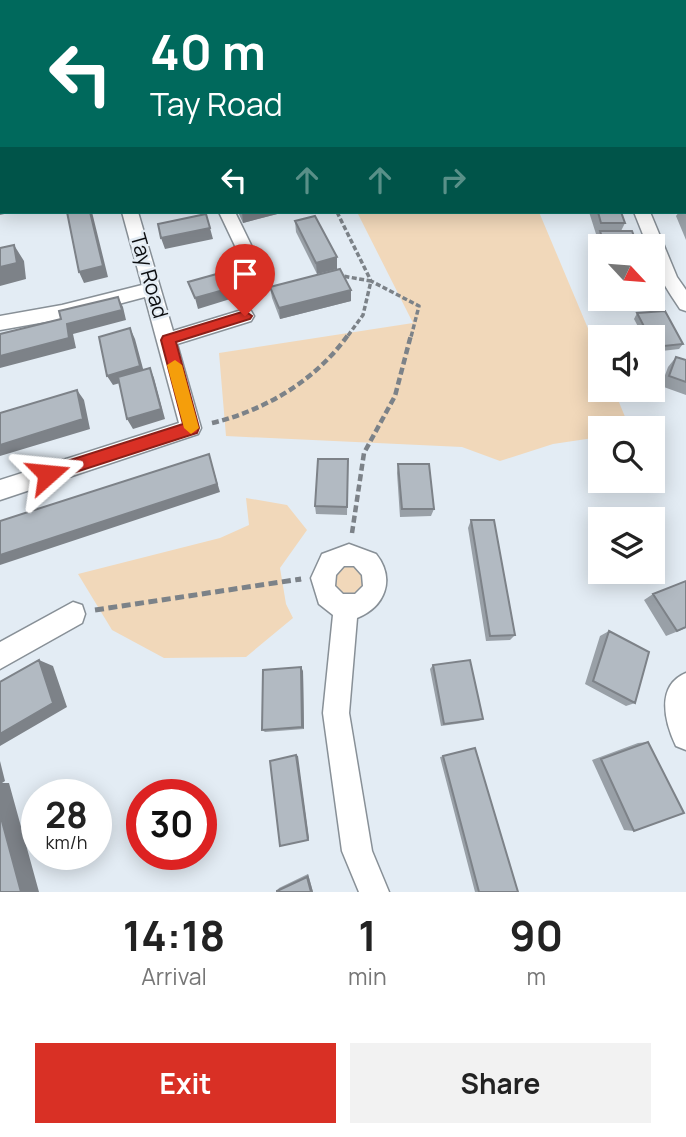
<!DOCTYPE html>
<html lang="en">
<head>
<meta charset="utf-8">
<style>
	body { margin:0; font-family:Manrope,sans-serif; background:#f2f2f2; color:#222; height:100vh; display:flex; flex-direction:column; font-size:26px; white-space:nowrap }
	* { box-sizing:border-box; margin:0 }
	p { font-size:23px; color:#767676 }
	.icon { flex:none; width:38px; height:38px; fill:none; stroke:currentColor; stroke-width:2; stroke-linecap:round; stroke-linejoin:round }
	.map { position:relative; height:892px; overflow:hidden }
	.sheet { display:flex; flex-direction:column; background:#fff; flex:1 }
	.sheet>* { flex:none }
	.guide { position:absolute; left:0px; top:0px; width:686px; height:214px; box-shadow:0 4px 18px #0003; background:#00695c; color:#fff; overflow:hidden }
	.needle { width:46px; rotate:116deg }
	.controls { position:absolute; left:588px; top:234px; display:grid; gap:14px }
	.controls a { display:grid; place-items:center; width:77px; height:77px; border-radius:0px; background:#fff; box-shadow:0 4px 18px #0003; font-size:35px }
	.speed { position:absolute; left:21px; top:779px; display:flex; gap:14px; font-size:35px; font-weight:700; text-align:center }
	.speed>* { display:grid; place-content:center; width:91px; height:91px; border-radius:50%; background:#fff; box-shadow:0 4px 18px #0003; line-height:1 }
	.speed small { font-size:18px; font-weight:400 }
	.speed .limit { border:10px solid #d22; background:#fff; color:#111 }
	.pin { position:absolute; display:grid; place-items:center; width:60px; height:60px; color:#fff; margin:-72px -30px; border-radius:50% 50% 50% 0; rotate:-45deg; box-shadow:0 0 7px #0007 }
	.pin .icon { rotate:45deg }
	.me { position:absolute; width:77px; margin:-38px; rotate:72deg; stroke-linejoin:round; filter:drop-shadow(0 0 5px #0008) }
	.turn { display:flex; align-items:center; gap:24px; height:147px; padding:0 35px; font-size:32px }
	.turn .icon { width:91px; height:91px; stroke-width:2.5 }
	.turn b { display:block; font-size:49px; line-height:60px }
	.lanes { display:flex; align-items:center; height:66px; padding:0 35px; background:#0003; justify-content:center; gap:35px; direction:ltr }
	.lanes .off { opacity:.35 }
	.eta { display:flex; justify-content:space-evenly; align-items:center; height:119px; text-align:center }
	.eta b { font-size:42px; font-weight:700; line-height:49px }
	.cta { display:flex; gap:14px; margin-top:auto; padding:14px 35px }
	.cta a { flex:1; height:80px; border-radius:0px; background:#d93025; color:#fff; font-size:28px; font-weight:700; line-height:80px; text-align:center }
	.cta a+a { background:#f2f2f2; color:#222 }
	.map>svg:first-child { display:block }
	.green { fill:#f1d8ba }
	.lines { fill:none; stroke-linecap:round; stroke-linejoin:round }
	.street-casing { stroke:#889097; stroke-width:3 }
	.path-far3 { stroke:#7c8288; stroke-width:2.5; stroke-dasharray:4.5 2; stroke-linecap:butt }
	.path-far2 { stroke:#7c8288; stroke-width:3.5; stroke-dasharray:5 2.5; stroke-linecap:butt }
	.path-far1 { stroke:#7c8288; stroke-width:4.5; stroke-dasharray:7 3.5; stroke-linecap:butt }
	.path { stroke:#7c8288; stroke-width:5; stroke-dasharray:9 4.5; stroke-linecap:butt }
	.street { fill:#fff; fill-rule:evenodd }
	.wall { fill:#99a0a7 }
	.shaded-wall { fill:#7d8288 }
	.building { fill:#b2bac2; stroke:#7d8288; stroke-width:2 }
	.route { fill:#d93025; stroke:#8d1f18; stroke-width:2 }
	.slow { fill:#f59e0b }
	.labels { text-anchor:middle; stroke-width:5; stroke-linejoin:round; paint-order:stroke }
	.street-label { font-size:21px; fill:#0c0e11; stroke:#e3ecf4 }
</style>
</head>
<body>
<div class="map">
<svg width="686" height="892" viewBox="0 0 686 892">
	<rect width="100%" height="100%" fill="#e3ecf4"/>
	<path class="green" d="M0,0H686V25L684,2H2L0,104Z
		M357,212H539L600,357V390H614L630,429H600V437L553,444L500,461L462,447L226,436L219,353L413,323Z
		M246,498L287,505L307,530L280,568L286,604L293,618L246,657L164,658L112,630L78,574L220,538L249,525Z
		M362,558L373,594L334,603L327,566Z"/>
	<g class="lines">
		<g class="street-casing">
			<path id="street" d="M0,103H2V111H0Z
				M684,106H686V114H684Z
				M122,212H138L173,331L245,309L251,311L254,316L251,321L177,344L201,428L198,434L0,500V480L179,423L145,297L62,319L0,330V316L62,305L142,285Z
				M219,212H235L270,284L267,288H255Z
				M634,212H650L677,277L686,290V311L680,309C667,289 653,271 653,247H648Z
				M349,544L376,554C396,579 385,607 357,618L349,713L372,851L389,892H359L342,851L323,713L333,615L319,604L311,578L322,554ZM344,566H354L362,575L363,586L355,594H343L335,586L336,575Z
				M73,602L82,605L85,614L82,623L0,669V642Z
				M686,673V750L676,746C665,723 655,686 686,673Z"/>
		</g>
		<path class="path-far3" d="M131,0L134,2
			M326,2L329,0"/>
		<path class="path-far2" d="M337,212L371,281L419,306L411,337
			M337,275L371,281L363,315L347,337"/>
		<path class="path-far1" d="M212,423C266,410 316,380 348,335
			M352,533L364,453L395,396L411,335
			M296,580L301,579"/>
		<path class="path" d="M95,610L301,579"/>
		<use href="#street" class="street"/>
	</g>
	<path class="wall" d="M684,62H686V89H684Z
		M684,175L686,177V240L676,216L679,212H684Z
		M238,212H285L243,223Z
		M589,212H621L625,223L621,231L638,247H600V259L595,242L599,234H596Z
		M295,221L337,257V269L317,274L296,232Z
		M270,287L351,301L280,319L272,298Z
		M618,299H651L653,302L649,308L624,310Z
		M637,313L683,344L679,349L653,352V338H644L634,319Z
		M676,357L686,360V395L661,386L668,367Z
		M348,459L347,515L316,514L315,506Z
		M398,464L434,509L431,516L400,517L397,473Z
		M471,520L515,635L510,640L486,641L468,528Z
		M653,594L686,628L666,636L644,600Z
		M609,631L635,703L626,706L585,684L600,636Z
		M433,665L483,719L478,721L441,726L430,669Z
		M303,671L304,729L265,732L262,730Z
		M648,742L634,831L624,830L592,760L638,743Z
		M475,748L518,892H475L440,757Z
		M308,874L313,892L277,891L279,888Z"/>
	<path class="shaded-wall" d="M0,155H2V168H0Z
		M2,201V212H13L0,215V202Z
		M90,212H92L108,277L84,283L79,272Z
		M242,212H285L243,223Z
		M210,228L213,239L165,249L161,238Z
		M14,245L24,261L26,279L0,286V267Z
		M337,257V269L317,274L316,263Z
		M238,286L240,296L198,309L195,298Z
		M351,290V301L280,319L279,308Z
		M118,297L123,307L126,320L73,334L76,348L0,368V356L67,324Z
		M130,328L135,339L145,376L113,385L107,376Z
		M150,368L154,378L165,419L133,429L127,419Z
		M77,390L84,400L90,429L0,456V445Z
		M209,454L220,492L0,565V555Z
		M39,660L53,666L67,707L0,746V734Z
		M301,667L303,671L304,729L302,727Z
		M296,755L298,756L309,838L308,840Z
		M0,761L5,781L2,783H9L39,892H21L0,814Z
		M308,874L313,892H311L307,877Z"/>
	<path class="building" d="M684,62H686V78H684Z
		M0,142H2V155H0Z
		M684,175L686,177V198H684Z
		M0,187H2V201L0,202Z
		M67,212H90L103,266L79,272Z
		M598,212H621L625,223H601Z
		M206,214L210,228L161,238L158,224Z
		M315,216L337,257L316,263L295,221Z
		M600,231H632L638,247H605Z
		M14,245L17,263L0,267V248Z
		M340,269L351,290L279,308L270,287Z
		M231,270L238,286L195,298L188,282Z
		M118,297L122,310L67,324L69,338L0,356V334L61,319L59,311Z
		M624,299H651L653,302L627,304Z
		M665,311L683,344L654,347L653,343V338H650L637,313Z
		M130,328L140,366L107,376L99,337Z
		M676,357L686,360V382L669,376Z
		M150,368L161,409L127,419L118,377Z
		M77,390L83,419L0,445V413Z
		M209,454L217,484L0,555V521Z
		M318,459H348L347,507L315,506Z
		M398,464H429L434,509H402Z
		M471,520H494L515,635L490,636Z
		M686,581V627L677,631L653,594Z
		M609,631L649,652L635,703L593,681Z
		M39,660L53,703L0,734V682Z
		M470,660L483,719L444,724L433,665Z
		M301,667L302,727L262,730L263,670Z
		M648,742L684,813L634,831L601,759Z
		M475,748L518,892H479L443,756Z
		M296,755L308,840L280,846L270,761Z
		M0,814L21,892H0Z
		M307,877L311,892H277V891Z"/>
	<path class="route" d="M245,311L252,316L250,319L176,342L199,428L197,433L48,481L42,479L40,474L42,469L183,424L161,340L163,336Z"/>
	<path class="slow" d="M175,360L182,365L199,428L191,434L184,428L167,365Z"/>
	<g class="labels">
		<g class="street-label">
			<text transform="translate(149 276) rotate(74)" y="7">Tay Road</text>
		</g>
	</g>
</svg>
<div class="controls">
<a><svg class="needle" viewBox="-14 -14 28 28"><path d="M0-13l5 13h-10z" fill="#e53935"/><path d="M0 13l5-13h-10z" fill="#767676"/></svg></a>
<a><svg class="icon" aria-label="sound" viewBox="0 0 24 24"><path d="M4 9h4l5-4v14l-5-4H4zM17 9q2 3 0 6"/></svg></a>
<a><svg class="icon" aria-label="search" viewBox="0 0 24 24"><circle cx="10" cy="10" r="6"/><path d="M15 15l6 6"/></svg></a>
<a><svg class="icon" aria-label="layers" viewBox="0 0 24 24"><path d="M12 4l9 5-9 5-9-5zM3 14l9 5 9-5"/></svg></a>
</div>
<div class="speed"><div>28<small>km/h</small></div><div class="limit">30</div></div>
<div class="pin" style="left:245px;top:316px;background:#d93025"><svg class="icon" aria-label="arrive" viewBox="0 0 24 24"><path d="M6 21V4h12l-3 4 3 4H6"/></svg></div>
<svg class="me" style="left:48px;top:474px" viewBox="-20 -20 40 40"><path d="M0-17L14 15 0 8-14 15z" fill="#d93025" stroke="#fff" stroke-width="4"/></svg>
<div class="guide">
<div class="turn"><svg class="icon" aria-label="left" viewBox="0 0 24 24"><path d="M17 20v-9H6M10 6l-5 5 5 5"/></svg><div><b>40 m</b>Tay Road</div></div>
<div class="lanes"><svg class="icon" aria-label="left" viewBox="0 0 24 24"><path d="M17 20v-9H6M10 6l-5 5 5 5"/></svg><svg class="icon off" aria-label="ahead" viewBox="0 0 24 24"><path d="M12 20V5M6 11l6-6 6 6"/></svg><svg class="icon off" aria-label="ahead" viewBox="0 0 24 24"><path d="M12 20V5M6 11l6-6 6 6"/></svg><svg class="icon off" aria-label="right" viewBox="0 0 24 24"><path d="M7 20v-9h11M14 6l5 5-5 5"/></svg></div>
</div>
</div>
<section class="sheet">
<div class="eta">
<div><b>14:18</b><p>Arrival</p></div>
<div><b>1</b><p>min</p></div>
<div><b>90</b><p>m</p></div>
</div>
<div class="cta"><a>Exit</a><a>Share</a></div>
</section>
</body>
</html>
